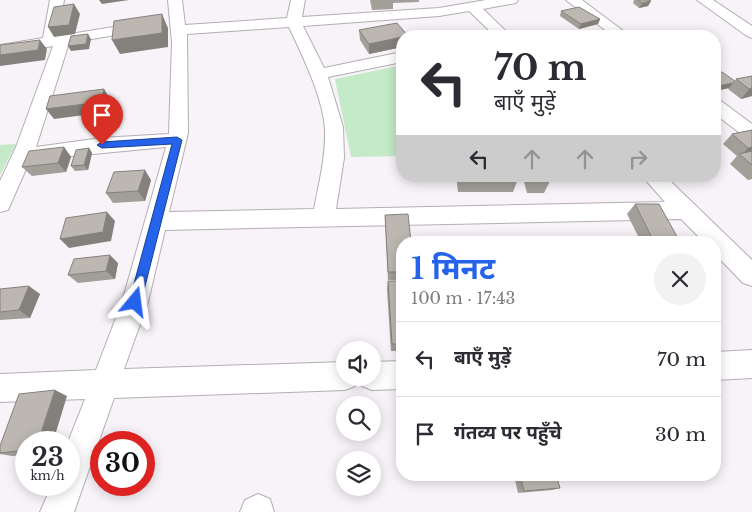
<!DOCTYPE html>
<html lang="hi">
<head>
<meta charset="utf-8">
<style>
	body { margin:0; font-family:"Libre Baskerville","Noto Sans Devanagari",serif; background:#f2f2f3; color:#2b2b33; height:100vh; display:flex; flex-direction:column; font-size:19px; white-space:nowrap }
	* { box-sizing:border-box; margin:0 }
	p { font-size:16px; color:#7c7c81 }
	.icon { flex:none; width:28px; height:28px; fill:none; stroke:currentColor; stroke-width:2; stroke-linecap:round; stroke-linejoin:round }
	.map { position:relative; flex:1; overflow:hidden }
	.details { position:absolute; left:396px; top:236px; width:325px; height:245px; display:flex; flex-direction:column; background:#fff; border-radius:20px; box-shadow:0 2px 12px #0003 }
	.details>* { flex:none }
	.hud { position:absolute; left:396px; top:30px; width:325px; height:152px; border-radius:20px; box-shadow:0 2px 12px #0003; background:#fff; color:#2b2b33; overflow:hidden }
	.controls { position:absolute; left:336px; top:341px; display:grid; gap:10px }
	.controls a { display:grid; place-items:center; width:45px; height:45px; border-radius:50%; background:#fff; box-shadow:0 2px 12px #0003; font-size:25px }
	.speed { position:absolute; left:15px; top:431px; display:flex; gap:10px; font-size:25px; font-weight:700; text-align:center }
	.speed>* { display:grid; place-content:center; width:65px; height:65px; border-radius:50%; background:#fff; box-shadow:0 2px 12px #0003; line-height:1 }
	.speed small { font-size:12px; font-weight:400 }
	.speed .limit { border:8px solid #d22; background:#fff; color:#111 }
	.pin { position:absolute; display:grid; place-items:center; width:42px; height:42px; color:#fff; margin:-51px -21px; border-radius:50% 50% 50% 0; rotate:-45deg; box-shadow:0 0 5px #0007 }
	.pin .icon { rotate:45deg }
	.me { position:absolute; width:55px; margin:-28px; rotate:16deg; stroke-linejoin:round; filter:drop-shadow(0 0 4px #0008) }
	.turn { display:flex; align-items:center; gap:18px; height:105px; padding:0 15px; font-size:22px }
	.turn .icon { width:65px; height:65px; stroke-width:2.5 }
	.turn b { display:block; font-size:35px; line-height:42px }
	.lanes { display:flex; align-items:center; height:48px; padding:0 15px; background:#0003; justify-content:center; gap:25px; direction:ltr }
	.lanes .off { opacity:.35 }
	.round { display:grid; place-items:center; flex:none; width:52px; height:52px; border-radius:26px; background:#f2f2f3 }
	.head { display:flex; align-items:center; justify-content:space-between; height:85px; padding:0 15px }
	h1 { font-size:30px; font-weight:700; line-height:38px; color:#2563eb }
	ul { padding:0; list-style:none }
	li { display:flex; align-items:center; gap:15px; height:75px; padding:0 15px; border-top:1px solid #e1e1e2 }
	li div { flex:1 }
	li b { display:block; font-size:19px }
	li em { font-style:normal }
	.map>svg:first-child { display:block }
	.green { fill:#c4eac8 }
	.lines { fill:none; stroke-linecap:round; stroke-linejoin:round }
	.minor-casing { stroke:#b4aeb4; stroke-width:2 }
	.minor { fill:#fff; fill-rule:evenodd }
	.wall { fill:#a29e98 }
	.shaded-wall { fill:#84817c }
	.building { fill:#bcb8b1; stroke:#84817c }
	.route { fill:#2563eb; stroke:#184099 }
</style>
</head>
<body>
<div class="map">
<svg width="752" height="512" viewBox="0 0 752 512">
	<rect width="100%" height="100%" fill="#f8f2f9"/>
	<path class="green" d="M402,65V156L351,157L335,79Z
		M16,144L0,175V145Z"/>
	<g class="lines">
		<g class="minor-casing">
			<path id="minor" d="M50,0H64L58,36L144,22L151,26L144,30L69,43L36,147L101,138L169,134L172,43L168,0H182L185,25L287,18L291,0H305L302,17L439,8L486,0H518L516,3L483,9L511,36H495L469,11L439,16L303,26L324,68L402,52V62L328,77L343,127L344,158L336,209L665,202L642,176H665L752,260V286L743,283L715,254V242H704L681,219L165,230L148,302L124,369L345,362V378H372V362L402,361V389L372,390L362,386L358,378L355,386L345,390L114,398L74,512H40L52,485H69L68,442L85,399L0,402V374L96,370L122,302L166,147L30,160L8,210L0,212V181L16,147L53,46L0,55V45L43,38ZM289,27C302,55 323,97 325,129C326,156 319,183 314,209L169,212L188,133L187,34Z
				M566,0H582L630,36H613Z
				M697,0H713L752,26V38L747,36Z
				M715,99L721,101L752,124V139L745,137L715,114Z
				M752,350V378L715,380V352Z
				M258,494L270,499L274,512H240L245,500Z"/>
		</g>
		<use href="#minor" class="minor"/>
	</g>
	<path class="wall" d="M370,0H419V2L393,3V9L372,10Z
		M634,0H649L651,1L648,6L639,8L633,3Z
		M561,11L600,19L598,24L579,29L560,16Z
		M359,30L402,36V47L369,54L360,40Z
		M715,73L735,81L736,79L752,76V96L741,99L728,89L729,88L715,91Z
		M752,130V179L748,180L730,164L737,156L723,144L732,134Z
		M64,147L71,157L66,172L32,176L22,167Z
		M89,148L92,153L88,170L75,171L71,166Z
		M456,176H550L551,179L544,193H527L523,178H518V179L513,192H458Z
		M151,180L145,201L113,203L106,193Z
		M635,204L680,242H641L627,214Z
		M385,215L402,242V280H388Z
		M118,263L115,279L78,283L68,275Z
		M388,281H402V351H391L387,289Z
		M0,289L40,294L30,318L0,320Z
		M67,396L26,442V455L12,456L0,454V446Z
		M514,475H556L560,488L552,490L518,493Z"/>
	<path class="shaded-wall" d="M99,0H129L102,4Z
		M651,1L648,6L639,8L642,3Z
		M74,4L80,14L75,34L54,37L48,27Z
		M162,14L168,28V47L120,54L112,40Z
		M600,19L598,24L579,29L581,24Z
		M88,34L91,39L89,49L71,51L68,46Z
		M402,37V47L369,54V44Z
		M40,40L47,49L45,60L0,66V55Z
		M733,83L729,88L715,91V90L718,86Z
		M752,88V96L741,99L749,89Z
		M104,89L110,99L107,112L54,119L46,109Z
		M64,147L71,157L66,172L58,163Z
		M752,147V155L741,156L748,148Z
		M89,148L92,153L88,170L84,165Z
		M145,170L151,180L145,201L138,191Z
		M107,212L115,221L111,241L69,248L60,239Z
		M110,255L118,263L115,279L106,271Z
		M29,286L40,294L30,318L19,310Z
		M55,390L67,396L53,442H38Z"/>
	<path class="building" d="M638,0H649L651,1L642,3Z
		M74,4L69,25L48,27L54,7Z
		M579,7L600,19L581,24L561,11Z
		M162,14V33L112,40L114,21Z
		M397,23L408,36H402V37L369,44L359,30Z
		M88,34L86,44L68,46L71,36Z
		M40,40L38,50L0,55V45Z
		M722,72L735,81L733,83L718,86L715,84V73Z
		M752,76V88L749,89L736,79Z
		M104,89L101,102L46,109L50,96Z
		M752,130V147L748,148L732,134Z
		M64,147L58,163L22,167L29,151Z
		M89,148L84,165L71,166L76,150Z
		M752,151V165L739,154Z
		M145,170L138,191L106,193L114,172Z
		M461,176H518V179L461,178Z
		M532,176H550L551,179H533Z
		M635,204H659L680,242H654Z
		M107,212L103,232L60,239L66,218Z
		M408,214L411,242H402V272H388L385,215Z
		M110,255L106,271L68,275L74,259Z
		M388,281H402V344H392Z
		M29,286L19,310L0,312V289Z
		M55,390L38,442H26V450L0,453V446L19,394Z
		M520,475H556L560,488L524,491Z"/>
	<path class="route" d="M177,137L182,140L141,302L135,307L129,302L172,144L102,148L97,145L102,142Z"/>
</svg>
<div class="controls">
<a><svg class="icon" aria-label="sound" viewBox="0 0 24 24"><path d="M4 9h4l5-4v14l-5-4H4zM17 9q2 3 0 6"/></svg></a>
<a><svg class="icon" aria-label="search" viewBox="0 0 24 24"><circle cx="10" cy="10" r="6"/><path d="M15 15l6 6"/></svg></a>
<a><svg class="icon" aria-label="layers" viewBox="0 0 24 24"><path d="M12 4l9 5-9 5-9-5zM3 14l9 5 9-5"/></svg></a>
</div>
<div class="speed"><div>23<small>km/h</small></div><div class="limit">30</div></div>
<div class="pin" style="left:102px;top:145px;background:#d93025"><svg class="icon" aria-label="arrive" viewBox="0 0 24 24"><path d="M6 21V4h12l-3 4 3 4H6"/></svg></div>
<svg class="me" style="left:135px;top:302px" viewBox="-20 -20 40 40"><path d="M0-17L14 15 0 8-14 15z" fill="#2563eb" stroke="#fff" stroke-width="4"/></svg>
<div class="hud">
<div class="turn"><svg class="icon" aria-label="left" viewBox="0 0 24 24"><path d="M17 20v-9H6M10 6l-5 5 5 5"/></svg><div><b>70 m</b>बाएँ मुड़ें</div></div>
<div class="lanes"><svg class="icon" aria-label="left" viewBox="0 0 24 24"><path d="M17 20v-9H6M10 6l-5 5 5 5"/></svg><svg class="icon off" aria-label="ahead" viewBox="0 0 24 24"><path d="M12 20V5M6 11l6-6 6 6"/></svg><svg class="icon off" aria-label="ahead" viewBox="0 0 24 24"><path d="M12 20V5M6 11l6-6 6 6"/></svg><svg class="icon off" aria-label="right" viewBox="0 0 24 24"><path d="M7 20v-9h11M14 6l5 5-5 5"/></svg></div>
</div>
<section class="details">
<div class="head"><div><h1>1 मिनट</h1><p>100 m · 17:43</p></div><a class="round"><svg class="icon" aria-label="close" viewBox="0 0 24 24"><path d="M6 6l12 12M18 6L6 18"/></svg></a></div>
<ul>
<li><svg class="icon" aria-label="left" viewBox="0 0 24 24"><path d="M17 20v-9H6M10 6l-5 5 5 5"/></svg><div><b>बाएँ मुड़ें</b></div><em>70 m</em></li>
<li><svg class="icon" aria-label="arrive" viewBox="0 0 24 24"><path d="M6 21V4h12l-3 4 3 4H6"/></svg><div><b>गंतव्य पर पहुँचे</b></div><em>30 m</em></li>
</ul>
</section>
</div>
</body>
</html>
